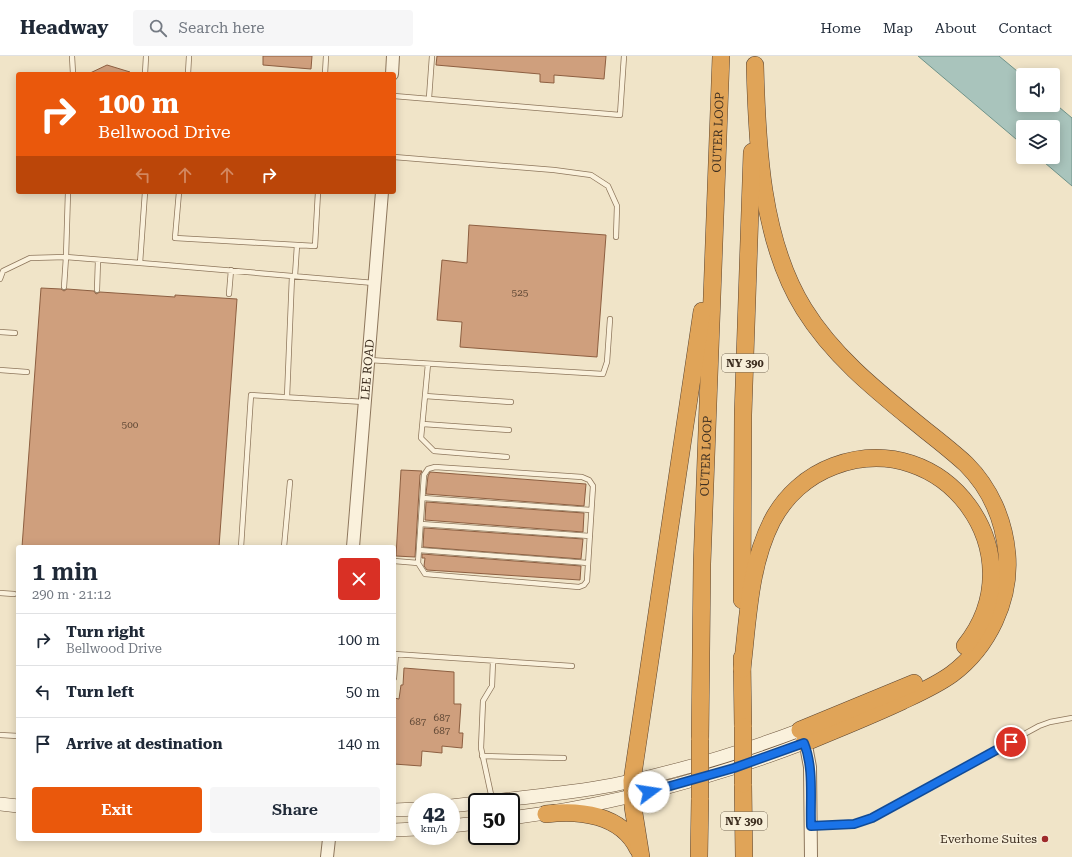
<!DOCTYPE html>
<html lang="en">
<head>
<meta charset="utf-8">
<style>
	body { margin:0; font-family:"Roboto Serif",serif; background:#f6f6f7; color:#1f2937; height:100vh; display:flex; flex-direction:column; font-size:15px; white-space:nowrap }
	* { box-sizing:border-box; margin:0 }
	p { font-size:13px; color:#747a83 }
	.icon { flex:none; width:22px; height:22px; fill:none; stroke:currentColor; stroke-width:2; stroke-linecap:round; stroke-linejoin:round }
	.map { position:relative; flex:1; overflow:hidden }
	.side { position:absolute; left:16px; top:489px; width:380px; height:296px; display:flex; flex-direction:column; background:#fff; border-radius:4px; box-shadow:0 2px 10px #0003 }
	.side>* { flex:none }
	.hud { position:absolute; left:16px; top:16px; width:380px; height:122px; border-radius:4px; box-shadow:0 2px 10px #0003; background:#ea580c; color:#fff; overflow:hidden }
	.tools { position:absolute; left:1016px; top:12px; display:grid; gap:8px }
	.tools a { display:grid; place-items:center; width:44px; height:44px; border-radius:4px; background:#fff; box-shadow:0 2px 10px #0003; font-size:20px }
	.speed { position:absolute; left:408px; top:737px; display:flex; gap:8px; font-size:20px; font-weight:700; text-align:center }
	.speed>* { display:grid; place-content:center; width:52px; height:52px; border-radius:50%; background:#fff; box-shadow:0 2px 10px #0003; line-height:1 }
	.speed small { font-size:10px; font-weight:400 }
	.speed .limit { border:2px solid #111; border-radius:6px; background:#fff; color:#111 }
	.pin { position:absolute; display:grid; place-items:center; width:34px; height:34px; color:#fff; margin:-17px; border:2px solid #fff; border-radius:50%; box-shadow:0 1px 4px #0007 }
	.me { position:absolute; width:44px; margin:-22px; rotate:76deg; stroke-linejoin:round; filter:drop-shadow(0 0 3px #0008) }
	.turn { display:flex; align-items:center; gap:14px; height:84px; padding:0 16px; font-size:18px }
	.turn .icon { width:52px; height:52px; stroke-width:2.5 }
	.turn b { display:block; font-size:28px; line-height:34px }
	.lanes { display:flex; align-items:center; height:38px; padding:0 16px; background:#0003; justify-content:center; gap:20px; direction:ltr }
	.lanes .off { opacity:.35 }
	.round { display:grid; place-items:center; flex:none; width:42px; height:42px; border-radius:4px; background:#f6f6f7 }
	.headline { display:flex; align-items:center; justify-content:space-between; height:68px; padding:0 16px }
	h1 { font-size:24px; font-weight:600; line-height:30px }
	.cta { display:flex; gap:8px; margin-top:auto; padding:8px 16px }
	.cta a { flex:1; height:46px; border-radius:4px; background:#ea580c; color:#fff; font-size:16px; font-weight:600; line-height:46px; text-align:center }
	.cta a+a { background:#f6f6f7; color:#1f2937 }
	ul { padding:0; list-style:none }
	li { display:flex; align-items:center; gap:12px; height:52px; padding:0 16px; border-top:1px solid #e0e1e3 }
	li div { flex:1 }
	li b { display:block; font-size:15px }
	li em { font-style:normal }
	header { display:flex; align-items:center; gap:24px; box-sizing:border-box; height:56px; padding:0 20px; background:#fff; border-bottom:1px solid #e0e1e3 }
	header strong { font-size:19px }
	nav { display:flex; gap:22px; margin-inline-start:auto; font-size:14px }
	.search { width:280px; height:36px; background:#f6f6f7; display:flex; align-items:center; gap:10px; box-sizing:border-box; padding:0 14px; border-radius:4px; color:#747a83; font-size:15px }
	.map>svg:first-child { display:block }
	.water { fill:#a9c4bc; stroke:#6f938a }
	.building { fill:#cf9f7d; stroke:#8d5f41 }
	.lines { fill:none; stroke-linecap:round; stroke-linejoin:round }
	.service-casing { stroke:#8d765c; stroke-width:6 }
	.tertiary-casing { stroke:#8d765c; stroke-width:14 }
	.secondary-casing { stroke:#6f573f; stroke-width:14 }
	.motorway-casing { stroke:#5b4430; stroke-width:18 }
	.service { stroke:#faf1dc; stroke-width:4.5 }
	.tertiary { stroke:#faf1dc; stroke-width:12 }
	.secondary { stroke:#faf1dc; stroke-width:13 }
	.motorway { stroke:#e0a458; stroke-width:17 }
	.motorway-bridge-casing { stroke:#5b4430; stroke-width:18; stroke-linecap:butt }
	.motorway-bridge { stroke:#e0a458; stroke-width:17 }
	.route-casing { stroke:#114b97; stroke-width:10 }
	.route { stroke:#1a73e8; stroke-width:7 }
	.poi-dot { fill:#9e2a2b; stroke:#f7eed8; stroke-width:1.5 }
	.labels { text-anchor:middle; stroke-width:3.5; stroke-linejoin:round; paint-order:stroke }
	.number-label { font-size:10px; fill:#624a37 }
	.shield { fill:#f7eed8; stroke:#756857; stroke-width:1 }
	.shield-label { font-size:11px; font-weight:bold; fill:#3d2e20 }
	.street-label { font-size:12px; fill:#3d2e20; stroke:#f7eed8 }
	.poi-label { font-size:12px; fill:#3d2e20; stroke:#f7eed8; text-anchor:end }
</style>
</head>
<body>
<header>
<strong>Headway</strong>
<div class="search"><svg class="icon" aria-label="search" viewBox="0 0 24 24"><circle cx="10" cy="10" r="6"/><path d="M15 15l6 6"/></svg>Search here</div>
<nav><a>Home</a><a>Map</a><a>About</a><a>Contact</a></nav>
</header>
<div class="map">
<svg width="1072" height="801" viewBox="0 0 1072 801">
	<rect width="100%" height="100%" fill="#f0e4c8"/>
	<path class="water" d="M918,0H999L1023,20V49H1053V46L1072,62V130L1038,101H1053V71H1023V89Z"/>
	<path class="building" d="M263,0H312L311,13L263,9Z
		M437,0H606L604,23L554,19V27L540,26V18L436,9Z
		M107,9L130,16V18H88Z
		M469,169L606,179L597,301L460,291L462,266L437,264L442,204L467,207Z
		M41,232L61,233L64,235L67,233L94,235L96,238L100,236L175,241V239L237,243L219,491H22Z
		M401,414L422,415L420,419L415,501L396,500Z
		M430,416L586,428L584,450L426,438L428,420Z
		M426,446L584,457L583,476L425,464Z
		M424,472L583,483L581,503L423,491Z
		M422,498L581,510L580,524L427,514L424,510L425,502H422Z
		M404,612L454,616V648H461L459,677H463L462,692L442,690V697L422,695L421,710L394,708V642L399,643L401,629H403Z"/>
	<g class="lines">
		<g class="service-casing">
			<path id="service" d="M72,0L73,18
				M145,18L146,0
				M188,18L189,0
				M325,18L326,0
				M394,40L620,59L624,0
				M429,42L432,0
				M394,101L554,114L591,119L608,130L617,150L616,181
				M179,136L175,182L315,190L318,136
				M140,207L145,136
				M295,220L297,189
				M0,223L3,215L30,202L66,201L165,209L374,227
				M64,231L66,201L68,136
				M97,234L98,204
				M229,238L231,214
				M0,276L15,277
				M369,304L603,318L607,306L610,263
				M428,308L421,382L434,395L507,401
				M0,314L27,316
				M425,340L511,346
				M287,341L292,220
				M423,368L509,374
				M435,411L582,421L589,424L593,430L587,525L584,529L579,531L425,518L418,507L424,419L428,413Z
				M423,442L591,454
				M421,468L590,480
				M241,491L251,339L364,346
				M284,491L290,426
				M419,494L588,507
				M394,505L418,507
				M0,537L14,538
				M394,598L572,610
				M394,622L396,598
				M0,679L18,680
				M482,700L564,702
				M492,743L481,692L483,645L492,630L493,605
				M812,770L844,769L863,766L1039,670L1050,666L1072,662"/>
		</g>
		<g class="tertiary-casing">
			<g id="tertiary">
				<path d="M392,18L393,0"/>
				<path id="s1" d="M353,491L382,136"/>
				<path d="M802,681L807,695L810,711L811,801"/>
				<path d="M327,801L329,783"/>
			</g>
		</g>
		<g class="secondary-casing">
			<path id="secondary" d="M484,746C527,741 571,737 613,729C677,716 739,697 800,674
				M0,748L18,750
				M451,750L477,747
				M394,754L417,753
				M511,762C611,749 710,723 804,687
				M451,770L477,767
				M394,774L417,773"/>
		</g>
		<g class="motorway-casing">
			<g id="motorway">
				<path d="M755,9C757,89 761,184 804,253C835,303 881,338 925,374C939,385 953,396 966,408C990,432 1004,464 1007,498C1011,544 988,591 952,618C937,629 919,637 902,645C870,660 837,673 804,687"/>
				<path d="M742,544L743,359L752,96"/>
				<path d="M742,602L743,671"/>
				<path d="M742,613C748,564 749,510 772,465C785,440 807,420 834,410C944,369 1039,498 965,590"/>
				<path d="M800,674L914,627"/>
				<path id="s2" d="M700,684L702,508L721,0"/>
				<path d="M743,728L744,801"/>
				<path d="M546,758C579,754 621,758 638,793"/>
				<path d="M641,801L633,751L632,725L702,255"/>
				<path d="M699,801L700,742"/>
			</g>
		</g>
		<use href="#service" class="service"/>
		<use href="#tertiary" class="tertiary"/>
		<use href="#secondary" class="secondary"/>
		<use href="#motorway" class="motorway"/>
		<g class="motorway-bridge-casing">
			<path id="motorway-bridge" d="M743,671V728
				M700,742V684"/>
		</g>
		<use href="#motorway-bridge" class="motorway-bridge"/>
	</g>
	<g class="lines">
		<g class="route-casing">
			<path id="route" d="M649,736L734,712L804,687C814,712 810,742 811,770L854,768L872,762L1011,686"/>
		</g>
		<use href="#route" class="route"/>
	</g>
	<circle class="poi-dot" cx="1045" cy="783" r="4"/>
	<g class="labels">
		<g class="number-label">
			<text x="520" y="240">525</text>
			<text x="130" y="372">500</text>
			<text x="442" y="665">687</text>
			<text x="418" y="669">687</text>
			<text x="442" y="678">687</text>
		</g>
		<g class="shield">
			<rect x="722" y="298" width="46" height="18" rx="3"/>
			<rect x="721" y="756" width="46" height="18" rx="3"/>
		</g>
		<g class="shield-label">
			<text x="745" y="311">NY 390</text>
			<text x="744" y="769">NY 390</text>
		</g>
		<g class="street-label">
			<text dy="4" stroke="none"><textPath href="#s2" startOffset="608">OUTER LOOP</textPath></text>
			<text dy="4" stroke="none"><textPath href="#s1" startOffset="178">LEE ROAD</textPath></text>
			<text dy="4" stroke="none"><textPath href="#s2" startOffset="284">OUTER LOOP</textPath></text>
		</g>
		<g class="poi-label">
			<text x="1037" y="787">Everhome Suites</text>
		</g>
	</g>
</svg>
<div class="tools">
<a><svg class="icon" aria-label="sound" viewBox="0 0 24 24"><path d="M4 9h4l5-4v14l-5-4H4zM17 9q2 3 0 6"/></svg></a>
<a><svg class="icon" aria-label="layers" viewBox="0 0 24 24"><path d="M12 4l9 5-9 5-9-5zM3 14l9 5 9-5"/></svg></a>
</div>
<div class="speed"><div>42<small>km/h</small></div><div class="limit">50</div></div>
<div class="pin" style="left:1011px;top:686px;background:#d93025"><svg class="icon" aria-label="arrive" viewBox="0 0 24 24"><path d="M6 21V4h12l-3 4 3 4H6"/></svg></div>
<svg class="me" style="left:649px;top:736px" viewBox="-20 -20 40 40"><circle r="19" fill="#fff"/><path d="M0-13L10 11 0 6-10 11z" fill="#1a73e8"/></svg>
<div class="hud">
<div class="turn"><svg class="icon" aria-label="right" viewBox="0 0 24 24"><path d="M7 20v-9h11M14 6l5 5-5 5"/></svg><div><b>100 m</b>Bellwood Drive</div></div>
<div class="lanes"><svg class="icon off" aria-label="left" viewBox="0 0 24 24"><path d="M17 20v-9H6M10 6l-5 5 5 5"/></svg><svg class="icon off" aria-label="ahead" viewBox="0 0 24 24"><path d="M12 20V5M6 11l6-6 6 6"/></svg><svg class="icon off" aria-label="ahead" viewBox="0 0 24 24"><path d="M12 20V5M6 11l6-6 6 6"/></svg><svg class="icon" aria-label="right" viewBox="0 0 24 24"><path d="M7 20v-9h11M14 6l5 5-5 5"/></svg></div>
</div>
<section class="side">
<div class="headline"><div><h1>1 min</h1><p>290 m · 21:12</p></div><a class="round" style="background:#d93025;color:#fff"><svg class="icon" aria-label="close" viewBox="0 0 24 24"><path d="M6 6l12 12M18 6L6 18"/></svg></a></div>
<ul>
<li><svg class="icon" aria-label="right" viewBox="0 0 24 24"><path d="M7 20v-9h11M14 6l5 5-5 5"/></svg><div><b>Turn right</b><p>Bellwood Drive</p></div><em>100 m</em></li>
<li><svg class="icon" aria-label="left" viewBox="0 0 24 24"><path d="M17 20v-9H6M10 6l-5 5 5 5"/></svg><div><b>Turn left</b></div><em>50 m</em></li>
<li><svg class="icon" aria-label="arrive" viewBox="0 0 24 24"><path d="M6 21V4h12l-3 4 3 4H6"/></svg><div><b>Arrive at destination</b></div><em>140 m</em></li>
</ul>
<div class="cta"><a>Exit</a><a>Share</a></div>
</section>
</div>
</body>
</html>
